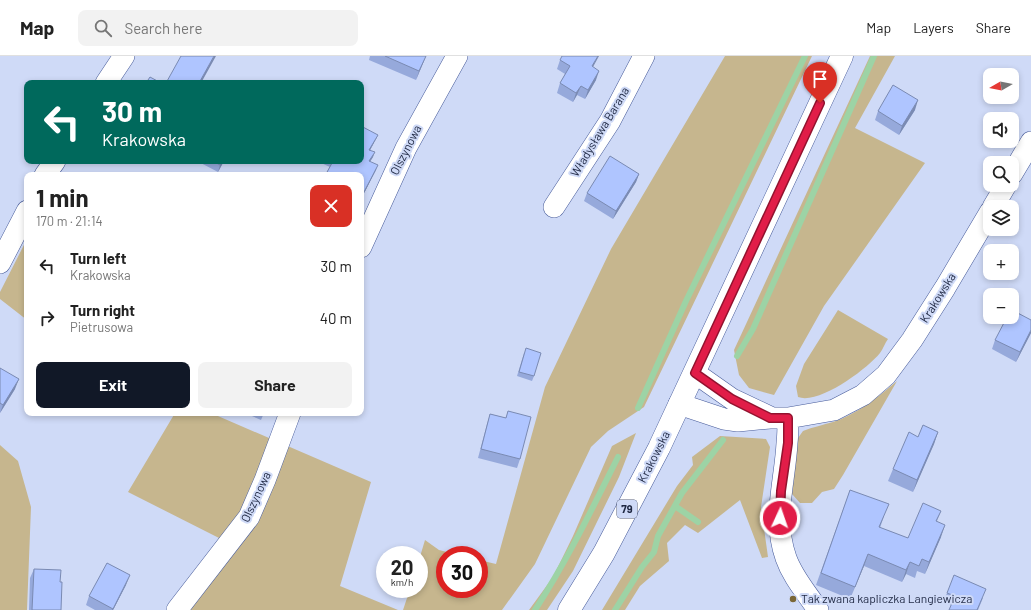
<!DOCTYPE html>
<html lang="en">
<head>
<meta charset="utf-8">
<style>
	body { margin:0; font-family:Barlow,sans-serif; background:#f2f2f2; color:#222; height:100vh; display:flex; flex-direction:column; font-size:15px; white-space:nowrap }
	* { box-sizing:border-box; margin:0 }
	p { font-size:13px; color:#767676 }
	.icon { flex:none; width:22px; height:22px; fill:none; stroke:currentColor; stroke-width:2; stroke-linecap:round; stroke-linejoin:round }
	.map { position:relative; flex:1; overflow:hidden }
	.panel { position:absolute; left:24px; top:116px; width:340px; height:244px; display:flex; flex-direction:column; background:#fff; border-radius:8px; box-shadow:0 2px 6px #0003 }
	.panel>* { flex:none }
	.banner { position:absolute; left:24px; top:24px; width:340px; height:84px; border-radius:8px; box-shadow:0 2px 6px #0003; background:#00695c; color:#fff; overflow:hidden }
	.needle { width:26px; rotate:261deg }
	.fabs { position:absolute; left:983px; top:12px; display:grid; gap:8px }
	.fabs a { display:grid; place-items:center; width:36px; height:36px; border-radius:8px; background:#fff; box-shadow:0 2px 6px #0003; font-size:20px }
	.speed { position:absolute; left:376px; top:490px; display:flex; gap:8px; font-size:20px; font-weight:700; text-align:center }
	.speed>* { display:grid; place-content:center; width:52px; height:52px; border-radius:50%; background:#fff; box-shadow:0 2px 6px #0003; line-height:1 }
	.speed small { font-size:10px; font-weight:400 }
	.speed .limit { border:6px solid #d22; background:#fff; color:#111 }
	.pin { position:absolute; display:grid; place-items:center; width:34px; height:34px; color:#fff; margin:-41px -17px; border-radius:50% 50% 50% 0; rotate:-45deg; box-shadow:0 0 4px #0007 }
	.pin .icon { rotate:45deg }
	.me { position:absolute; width:44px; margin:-22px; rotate:3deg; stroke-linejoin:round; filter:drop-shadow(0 0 3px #0008) }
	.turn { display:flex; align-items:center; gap:14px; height:84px; padding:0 12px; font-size:18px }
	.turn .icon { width:52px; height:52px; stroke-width:2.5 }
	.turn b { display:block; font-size:28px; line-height:34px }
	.round { display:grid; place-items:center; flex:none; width:42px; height:42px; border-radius:8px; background:#f2f2f2 }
	.overview { display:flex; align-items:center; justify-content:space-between; height:68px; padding:0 12px }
	h1 { font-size:24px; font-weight:700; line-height:30px }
	.button { display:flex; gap:8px; margin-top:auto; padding:8px 12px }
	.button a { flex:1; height:46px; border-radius:8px; background:#111827; color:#fff; font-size:16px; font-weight:700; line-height:46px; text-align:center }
	.button a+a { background:#f2f2f2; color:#222 }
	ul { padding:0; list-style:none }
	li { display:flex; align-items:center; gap:12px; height:52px; padding:0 12px }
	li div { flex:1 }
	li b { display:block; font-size:15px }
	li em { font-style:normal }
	header { display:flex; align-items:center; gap:24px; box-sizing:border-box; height:56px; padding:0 20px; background:#fff; border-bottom:1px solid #e0e0e0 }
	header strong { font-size:19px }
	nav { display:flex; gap:22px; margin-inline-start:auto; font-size:14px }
	.search { width:280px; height:36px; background:#f2f2f2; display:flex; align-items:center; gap:10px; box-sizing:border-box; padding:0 14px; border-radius:8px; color:#767676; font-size:15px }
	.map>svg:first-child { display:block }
	.green { fill:#c6b68e }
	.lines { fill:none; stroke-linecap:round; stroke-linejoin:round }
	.stream { stroke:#9dd3a5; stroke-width:6 }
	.minor-casing { stroke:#475b9a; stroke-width:22 }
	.major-casing { stroke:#475b9a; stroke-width:23 }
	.minor { stroke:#fff; stroke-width:21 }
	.major { stroke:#fff; stroke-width:22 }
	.wall { fill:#96a9db }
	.shaded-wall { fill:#7a8ab2 }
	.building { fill:#afc5ff; stroke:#7a8ab2 }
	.route-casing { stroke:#92132f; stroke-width:10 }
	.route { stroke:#e11d48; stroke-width:7 }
	.poi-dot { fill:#7a6736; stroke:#cfdaf7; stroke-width:1.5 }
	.labels { text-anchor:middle; stroke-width:4; stroke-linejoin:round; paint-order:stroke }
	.shield { fill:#cfdaf7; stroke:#545d79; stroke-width:1 }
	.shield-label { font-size:11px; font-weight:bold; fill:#1f2843 }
	.street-label { font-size:12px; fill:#1f2843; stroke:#cfdaf7 }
	.poi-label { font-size:12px; fill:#1f2843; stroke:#cfdaf7; text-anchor:start }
</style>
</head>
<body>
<header>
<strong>Map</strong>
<div class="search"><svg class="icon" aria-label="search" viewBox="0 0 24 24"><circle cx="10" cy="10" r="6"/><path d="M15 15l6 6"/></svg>Search here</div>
<nav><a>Map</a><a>Layers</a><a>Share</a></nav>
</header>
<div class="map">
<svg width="1031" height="554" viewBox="0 0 1031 554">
	<rect width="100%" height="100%" fill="#cfdaf7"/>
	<path class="green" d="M725,0H812L644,351L608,375L591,391L535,508L502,554H403L410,533H419V504L425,484L439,494L459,499H445V533H479V504L496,508L545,331L611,193Z
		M870,0H895L855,72L925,107L824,250L774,339L749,332L739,319L734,294Z
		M27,183V264L0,243V236Z
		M838,254L888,283C885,287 883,293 880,297C867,313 819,349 798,341L796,330L804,308Z
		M897,325L843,419L834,433L822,436L812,447H800L792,438L798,382L803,375C813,371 823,369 833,366C857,358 877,342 897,325Z
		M175,357H211L371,426L340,530L398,554H167L219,482L128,436Z
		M636,377L619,421L573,515L547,554H529L553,521L573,480L612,390Z
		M720,380L766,383L770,391L761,451L768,501L762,502L740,444L698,477L685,469L667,487L669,505L640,530L625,554H602L677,430L693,409L692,401Z
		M0,389L18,405L31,451L27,554H0Z"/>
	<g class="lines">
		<path class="stream" d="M737,300L753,273L874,0
			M638,352L686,245L805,0
			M675,450L698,466
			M535,554C567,505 592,453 618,401
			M615,554L642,511L654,496L658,480L682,437L723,384"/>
		<g class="minor-casing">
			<path id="minor" d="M106,27L124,0
				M1012,118L1031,86
				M45,119L55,105
				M554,151L610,65L644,0
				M993,151L1006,129
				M361,191L406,92L457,0
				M0,207L27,155
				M695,317L732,343L770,361
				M679,348L724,363L738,365L770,362H788L834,354L863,339L886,319L912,284L945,232L990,156
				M788,362C788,370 788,379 787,387C785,426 772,463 786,502C793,522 807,537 818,554
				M177,554L249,461L265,424L290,357"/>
		</g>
		<g class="major-casing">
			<path id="major" d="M569,554L604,497L659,392L842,0"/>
		</g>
		<use href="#minor" class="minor"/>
		<use href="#major" class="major"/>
	</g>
	<path class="wall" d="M370,0H426L416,24L369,4Z
		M560,4L593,11L596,24L585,43L577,39L573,46L557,37L560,27L565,18L557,13Z
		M915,54L899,79L875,64L878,55Z
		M378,79L376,83L370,94L373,101L370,105L376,114L362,141H361V119H325L330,111L319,106L320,105H361Z
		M197,105H224L218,116Z
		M639,118L636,126L613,163L584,145L587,137Z
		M1031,277L1016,306L992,293L995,284Z
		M524,297L534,320L532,325L517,320Z
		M0,312L15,333L0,357Z
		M508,355L520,403L517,412L478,402L487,368L490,358L506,362Z
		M245,357H264L261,364Z
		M938,376L934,388L913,436L888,425L893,413L918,381Z
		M850,434L884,460L880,472L908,482L941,455L937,465L941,481L925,518L917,515L915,522L906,518L902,526L864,510L850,543L816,529Z
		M34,513L61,554H29L30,522Z
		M126,529L113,554H95L86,549L89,540Z
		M947,537L983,542L978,554H949L951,549L943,546Z"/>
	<path class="shaded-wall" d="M214,0H216L201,27H199Z
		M426,0L416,24L419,15Z
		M598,0H599L588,20L592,10Z
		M599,15L596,24L585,43L588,34Z
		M581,30L577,39L573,46L576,37Z
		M918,44L915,54L899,79L902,70Z
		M378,79L376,83L368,98L369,94Z
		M375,96L373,101L368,109L369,105Z
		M223,105H224L218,116L220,109Z
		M378,109L376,114L362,141L364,136Z
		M639,118L636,126L613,163L616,155Z
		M1031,274V277L1016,306L1020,296Z
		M19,323L15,333L0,357L3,349Z
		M938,376L934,388L913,436L917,424Z
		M945,469L941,481L925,518L929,506Z
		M868,498L864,510L850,543L855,531Z
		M910,506L906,518L902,526L906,514Z
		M130,519L126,529L113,554H112Z"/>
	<path class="building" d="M181,0H214L199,27H166Z
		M385,0H426L419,15Z
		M562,0H598L592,10L599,15L588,34L581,30L576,37L560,27L570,10L560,4Z
		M150,21L161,27H146Z
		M893,29L918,44L902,70L878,55Z
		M361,70L378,79L369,94L375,96L369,105L378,109L364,136L361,135V119H328L326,118L332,107L328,105H361Z
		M610,100L639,118L616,155L587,137Z
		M213,105H223L220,109Z
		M1012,254L1031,264V274L1020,296L995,284L1007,261H1012Z
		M526,292L541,297L534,320L519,316Z
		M0,312L19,323L3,349L0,347Z
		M508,355L531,361L520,403L481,393L490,358L506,362Z
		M258,357H264L263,359Z
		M923,369L938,376L917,424L893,413L909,376L918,381Z
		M850,434L889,448L879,471L908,482L923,447L941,455L936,465L945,469L929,506L922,503L919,510L910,506L906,514L868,498L855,531L821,517Z
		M107,507L130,519L113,553L89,540Z
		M34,513L61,514L60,526H62L61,554H32Z
		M954,519L986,533L977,554H949L955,540L947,537Z"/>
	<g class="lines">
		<g class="route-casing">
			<path id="route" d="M780,462L781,435L788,387V362H770L732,343L695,317L820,47"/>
		</g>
		<use href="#route" class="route"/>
	</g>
	<circle class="poi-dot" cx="793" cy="543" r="4"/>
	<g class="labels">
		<rect class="shield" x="617" y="444" width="20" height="18" rx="3"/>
		<g class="shield-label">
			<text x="627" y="457">79</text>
		</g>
		<g class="street-label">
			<text transform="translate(600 76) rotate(-59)" y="4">Władysława Barana</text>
			<text transform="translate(406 94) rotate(-63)" y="4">Olszynowa</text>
			<text transform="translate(938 242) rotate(-58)" y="4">Krakowska</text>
			<text transform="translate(654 401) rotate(-63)" y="4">Krakowska</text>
			<text transform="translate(256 441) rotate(-65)" y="4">Olszynowa</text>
		</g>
		<g class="poi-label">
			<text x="801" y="547">Tak zwana kapliczka Langiewicza</text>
		</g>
	</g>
</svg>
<div class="fabs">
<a><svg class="needle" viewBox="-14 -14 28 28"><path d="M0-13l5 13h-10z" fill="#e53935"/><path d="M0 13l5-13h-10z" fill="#767676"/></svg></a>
<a><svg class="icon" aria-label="sound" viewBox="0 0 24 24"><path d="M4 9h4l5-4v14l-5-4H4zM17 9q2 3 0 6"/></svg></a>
<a><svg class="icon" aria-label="search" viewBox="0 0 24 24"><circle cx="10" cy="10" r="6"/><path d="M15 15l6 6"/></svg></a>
<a><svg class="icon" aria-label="layers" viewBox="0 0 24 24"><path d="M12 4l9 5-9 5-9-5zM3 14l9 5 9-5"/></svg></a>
<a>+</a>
<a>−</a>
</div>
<div class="speed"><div>20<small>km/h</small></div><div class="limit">30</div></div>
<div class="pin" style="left:820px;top:47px;background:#d93025"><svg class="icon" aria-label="arrive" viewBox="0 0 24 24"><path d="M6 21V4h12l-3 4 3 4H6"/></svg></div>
<svg class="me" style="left:780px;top:462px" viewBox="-20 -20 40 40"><circle r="17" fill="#e11d48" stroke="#fff" stroke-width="3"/><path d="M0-11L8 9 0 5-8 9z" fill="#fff"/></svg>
<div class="banner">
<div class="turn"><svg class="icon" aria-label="left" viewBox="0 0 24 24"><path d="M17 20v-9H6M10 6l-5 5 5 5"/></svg><div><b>30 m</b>Krakowska</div></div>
</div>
<section class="panel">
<div class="overview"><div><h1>1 min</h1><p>170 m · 21:14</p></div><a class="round" style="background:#d93025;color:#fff"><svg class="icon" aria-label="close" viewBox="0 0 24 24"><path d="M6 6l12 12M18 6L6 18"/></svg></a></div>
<ul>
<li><svg class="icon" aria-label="left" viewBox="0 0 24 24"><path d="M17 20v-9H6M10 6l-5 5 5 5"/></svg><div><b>Turn left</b><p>Krakowska</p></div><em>30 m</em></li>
<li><svg class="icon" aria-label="right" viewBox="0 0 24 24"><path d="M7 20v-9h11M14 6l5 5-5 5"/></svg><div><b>Turn right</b><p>Pietrusowa</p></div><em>40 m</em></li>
</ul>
<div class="button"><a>Exit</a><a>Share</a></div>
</section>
</div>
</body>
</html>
